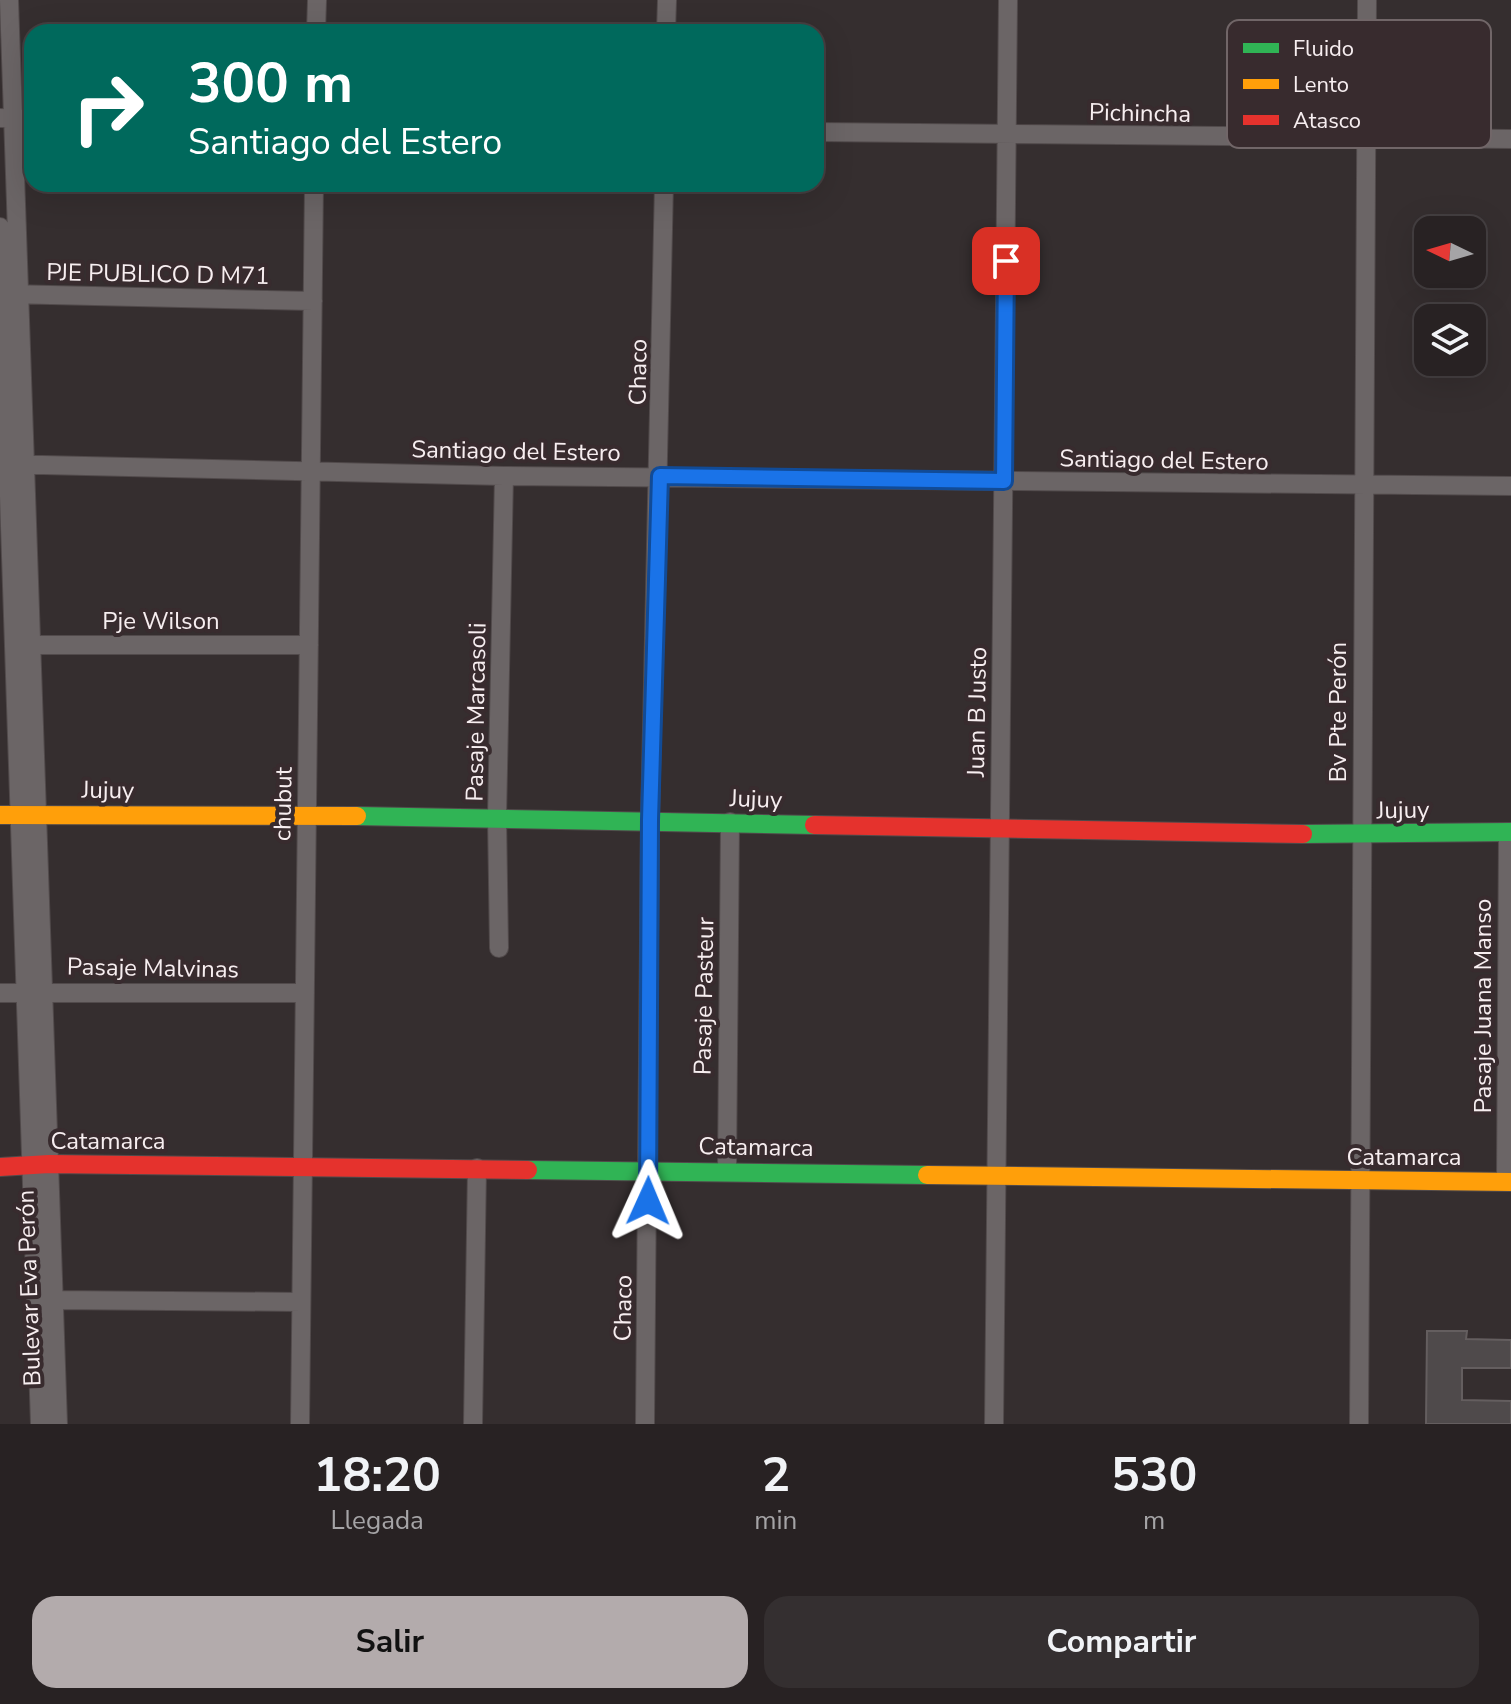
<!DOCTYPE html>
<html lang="es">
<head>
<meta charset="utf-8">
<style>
	body { margin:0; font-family:"Nunito Sans",sans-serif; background:#342f30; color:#f1f3f6; height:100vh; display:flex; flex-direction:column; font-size:30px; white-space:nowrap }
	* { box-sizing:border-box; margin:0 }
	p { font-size:26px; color:#a5a4a6 }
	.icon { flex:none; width:44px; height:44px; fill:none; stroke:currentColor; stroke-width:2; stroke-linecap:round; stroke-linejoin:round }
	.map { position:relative; height:1424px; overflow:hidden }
	.side { display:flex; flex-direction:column; background:#282223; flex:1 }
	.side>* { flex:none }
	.top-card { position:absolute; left:24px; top:24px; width:800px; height:168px; border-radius:24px; box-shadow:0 8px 32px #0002,0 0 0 2px #443f41; background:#00695c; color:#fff; overflow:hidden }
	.needle { width:52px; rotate:275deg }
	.buttons { position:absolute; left:1414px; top:216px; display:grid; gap:16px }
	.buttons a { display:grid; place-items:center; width:72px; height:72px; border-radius:16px; background:#282223; box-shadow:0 8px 32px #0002,0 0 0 2px #443f41; font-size:40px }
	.pin { position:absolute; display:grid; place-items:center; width:68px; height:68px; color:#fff; margin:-34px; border-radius:16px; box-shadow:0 4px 12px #0006 }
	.me { position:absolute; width:88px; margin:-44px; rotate:1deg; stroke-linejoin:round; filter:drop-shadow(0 0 6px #0008) }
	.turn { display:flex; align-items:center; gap:28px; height:168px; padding:0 32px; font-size:36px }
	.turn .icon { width:104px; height:104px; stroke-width:2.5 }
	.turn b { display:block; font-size:56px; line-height:68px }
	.eta { display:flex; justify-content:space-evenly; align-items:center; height:136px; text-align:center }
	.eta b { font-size:48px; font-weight:700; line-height:56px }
	.action { display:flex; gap:16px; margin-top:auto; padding:16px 32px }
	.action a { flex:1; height:92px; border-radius:24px; background:#b3abac; color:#111; font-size:32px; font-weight:700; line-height:92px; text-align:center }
	.action a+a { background:#342f30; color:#f1f3f6 }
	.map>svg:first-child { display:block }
	.building { fill:#4f4a4b; stroke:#645e5f; stroke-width:2 }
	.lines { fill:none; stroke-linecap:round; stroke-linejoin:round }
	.street-casing { stroke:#514a4b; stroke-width:20 }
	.fast-casing { stroke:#514a4b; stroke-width:20 }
	.slow-casing { stroke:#514a4b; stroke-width:20 }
	.jam-casing { stroke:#514a4b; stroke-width:20 }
	.street { stroke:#6b6566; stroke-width:18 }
	.fast { stroke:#30b455; stroke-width:18 }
	.slow { stroke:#ff9f0a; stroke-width:18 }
	.jam { stroke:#e5322d; stroke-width:18 }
	.route-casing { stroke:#114b97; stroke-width:20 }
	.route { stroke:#1a73e8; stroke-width:14 }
	.labels { text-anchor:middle; stroke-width:8; stroke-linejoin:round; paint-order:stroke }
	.street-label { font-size:24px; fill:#f7eef0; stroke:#382b2e }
	.key { fill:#382b2e; stroke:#716668; stroke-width:2 }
	.key-label { font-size:22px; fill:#f7eef0 }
</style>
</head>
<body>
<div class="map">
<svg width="1511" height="1424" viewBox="0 0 1511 1424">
	<rect width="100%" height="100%" fill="#352e2f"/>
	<path class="building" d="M1427,1331H1467L1466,1339L1511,1340V1368H1462V1400L1511,1401V1424H1426Z"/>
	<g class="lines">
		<g class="street-casing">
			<path id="street" d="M9,0L58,1424
				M316,32L317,0
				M666,32L667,0
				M0,118L32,119
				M816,132L1511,139
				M0,227L40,1424
				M8,294L313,301
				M0,464L504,476L1511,486
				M20,645H309
				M499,948L497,817L504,476
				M0,993H305
				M727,1171L730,822
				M1506,1181L1508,832
				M54,1300L301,1302
				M300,1424L314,184
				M473,1424L477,1168
				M645,1424L650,820L664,184
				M994,1424L1008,0
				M1359,1424L1367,0"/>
		</g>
		<g class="fast-casing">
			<path id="fast" d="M357,816L814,825
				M1303,834L1511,832
				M528,1170L927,1175"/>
		</g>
		<g class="slow-casing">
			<path id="slow" d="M0,815L357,816
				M927,1175L1511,1182"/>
		</g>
		<g class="jam-casing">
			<path id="jam" d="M814,825L1303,834
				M0,1167L49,1164L528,1170"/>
		</g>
		<use href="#street" class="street"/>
		<use href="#fast" class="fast"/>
		<use href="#slow" class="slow"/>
		<use href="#jam" class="jam"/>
	</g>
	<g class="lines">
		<g class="route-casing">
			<path id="route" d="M648,1201L650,820L660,476L1004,481L1006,261"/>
		</g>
		<use href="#route" class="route"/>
	</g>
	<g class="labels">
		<g class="street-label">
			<text transform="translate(1140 113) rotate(1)" y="8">Pichincha</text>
			<text transform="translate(158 274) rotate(1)" y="8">PJE PUBLICO D M71</text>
			<text transform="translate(638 372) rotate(-89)" y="8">Chaco</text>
			<text transform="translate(516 451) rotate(1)" y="8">Santiago del Estero</text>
			<text transform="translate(1164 460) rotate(1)" y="8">Santiago del Estero</text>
			<text x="161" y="629">Pje Wilson</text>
			<text transform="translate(476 712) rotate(-89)" y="8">Pasaje Marcasoli</text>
			<text transform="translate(977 712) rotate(-89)" y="8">Juan B Justo</text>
			<text transform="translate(1338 712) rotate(-90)" y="8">Bv Pte Perón</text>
			<text transform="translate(108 790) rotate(1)" y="8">Jujuy</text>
			<text transform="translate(756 799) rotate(2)" y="8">Jujuy</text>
			<text transform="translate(283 804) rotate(-89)" y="8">chubut</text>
			<text transform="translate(1403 810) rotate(-1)" y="8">Jujuy</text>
			<text transform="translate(153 968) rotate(1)" y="8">Pasaje Malvinas</text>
			<text transform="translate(704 996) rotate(-89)" y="8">Pasaje Pasteur</text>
			<text transform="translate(1483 1006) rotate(-90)" y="8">Pasaje Juana Manso</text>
			<text x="108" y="1149">Catamarca</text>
			<text transform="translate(756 1147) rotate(1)" y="8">Catamarca</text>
			<text x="1404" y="1165">Catamarca</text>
			<text transform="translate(29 1288) rotate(-92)" y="8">Bulevar Eva Perón</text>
			<text transform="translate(623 1308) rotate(-89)" y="8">Chaco</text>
		</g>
	</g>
	<rect x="1227" y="20" width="264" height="128" rx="12" class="key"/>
	<rect x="1243" y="43" width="36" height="10" fill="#30b455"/>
	<rect x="1243" y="79" width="36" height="10" fill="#ff9f0a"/>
	<rect x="1243" y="115" width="36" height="10" fill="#e5322d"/>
	<g class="key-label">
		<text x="1293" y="56">Fluido</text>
		<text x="1293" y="92">Lento</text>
		<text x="1293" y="128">Atasco</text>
	</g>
</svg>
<div class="buttons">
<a><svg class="needle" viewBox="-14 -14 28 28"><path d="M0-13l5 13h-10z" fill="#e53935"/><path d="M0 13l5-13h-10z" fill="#a5a4a6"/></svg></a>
<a><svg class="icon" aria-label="layers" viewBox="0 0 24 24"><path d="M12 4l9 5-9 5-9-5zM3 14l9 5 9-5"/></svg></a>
</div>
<div class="pin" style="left:1006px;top:261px;background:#d93025"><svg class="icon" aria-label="arrive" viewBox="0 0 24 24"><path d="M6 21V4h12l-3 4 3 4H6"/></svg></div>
<svg class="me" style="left:648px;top:1201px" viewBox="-20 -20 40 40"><path d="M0-17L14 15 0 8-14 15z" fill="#1a73e8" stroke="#fff" stroke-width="4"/></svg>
<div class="top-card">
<div class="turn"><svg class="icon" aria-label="right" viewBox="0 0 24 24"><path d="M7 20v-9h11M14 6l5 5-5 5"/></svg><div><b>300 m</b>Santiago del Estero</div></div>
</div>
</div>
<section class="side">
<div class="eta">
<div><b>18:20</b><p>Llegada</p></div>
<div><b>2</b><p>min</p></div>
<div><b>530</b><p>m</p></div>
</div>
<div class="action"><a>Salir</a><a>Compartir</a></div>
</section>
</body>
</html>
